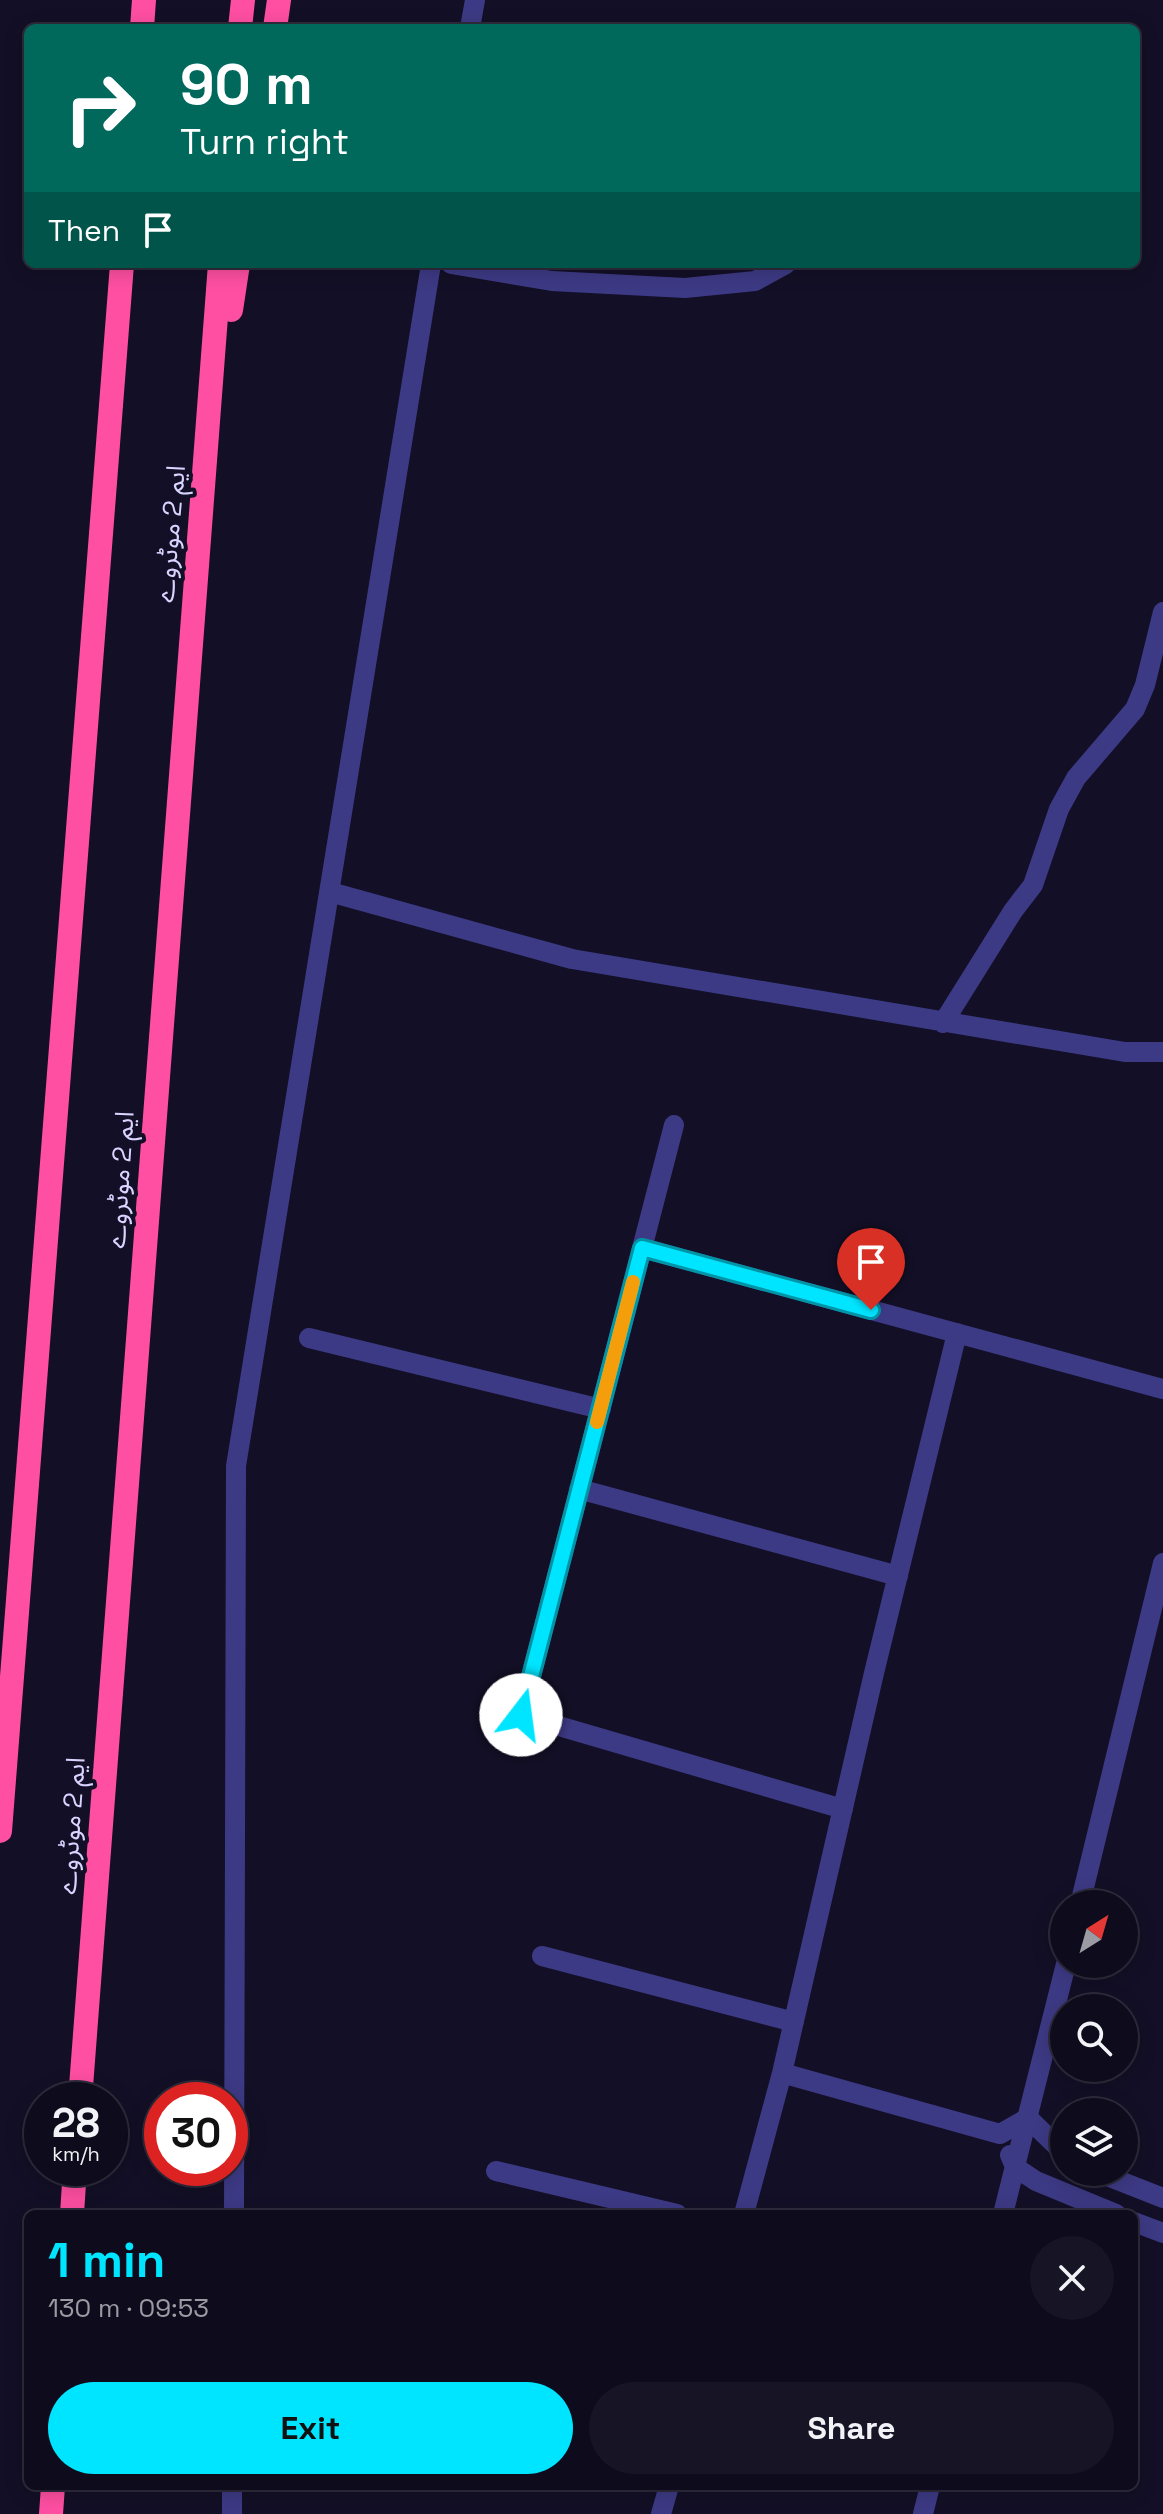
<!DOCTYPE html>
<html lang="en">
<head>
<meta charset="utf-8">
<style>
	body { margin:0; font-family:"Space Grotesk","Noto Sans Arabic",sans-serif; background:#171425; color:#f1f3f6; height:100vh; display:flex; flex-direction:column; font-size:30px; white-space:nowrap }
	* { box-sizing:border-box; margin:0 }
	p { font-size:26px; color:#9b9ba3 }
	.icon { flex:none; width:44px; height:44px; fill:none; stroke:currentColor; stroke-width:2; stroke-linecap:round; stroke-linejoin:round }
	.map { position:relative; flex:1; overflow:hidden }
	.side { position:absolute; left:24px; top:2210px; width:1114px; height:280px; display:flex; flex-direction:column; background:#0e0b1c; border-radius:12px; box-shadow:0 4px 20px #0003,0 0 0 2px #2e2b3b }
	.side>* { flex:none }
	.hud { position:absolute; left:24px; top:24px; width:1116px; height:244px; border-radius:12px; box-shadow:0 4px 20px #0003,0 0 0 2px #2e2b3b; background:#00695c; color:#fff; overflow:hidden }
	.needle { width:52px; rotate:37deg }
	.fabs { position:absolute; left:1050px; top:1890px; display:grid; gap:16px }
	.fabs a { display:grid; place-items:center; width:88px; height:88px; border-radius:50%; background:#0e0b1c; box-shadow:0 4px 20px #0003,0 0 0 2px #2e2b3b; font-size:40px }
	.speed { position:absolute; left:24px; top:2082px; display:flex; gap:16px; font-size:40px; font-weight:700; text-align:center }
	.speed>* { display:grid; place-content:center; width:104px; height:104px; border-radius:50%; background:#0e0b1c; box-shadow:0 4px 20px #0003,0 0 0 2px #2e2b3b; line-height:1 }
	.speed small { font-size:20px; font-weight:400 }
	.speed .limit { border:12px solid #d22; background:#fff; color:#111 }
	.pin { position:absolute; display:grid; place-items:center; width:68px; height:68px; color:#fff; margin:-82px -34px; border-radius:50% 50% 50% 0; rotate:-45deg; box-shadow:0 0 8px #0007 }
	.pin .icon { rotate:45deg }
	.me { position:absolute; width:88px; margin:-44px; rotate:15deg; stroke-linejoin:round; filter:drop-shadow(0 0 6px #0008) }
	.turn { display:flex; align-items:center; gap:28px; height:168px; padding:0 24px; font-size:36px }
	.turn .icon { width:104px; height:104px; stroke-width:2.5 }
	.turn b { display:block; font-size:56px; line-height:68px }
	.then { display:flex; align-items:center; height:76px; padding:0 24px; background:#0003; gap:16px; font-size:30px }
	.round { display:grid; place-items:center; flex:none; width:84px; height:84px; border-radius:42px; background:#171425 }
	.headline { display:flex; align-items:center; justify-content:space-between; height:136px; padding:0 24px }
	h1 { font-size:48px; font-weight:700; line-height:60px; color:#00e5ff }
	.action { display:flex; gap:16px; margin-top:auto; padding:16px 24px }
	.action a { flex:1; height:92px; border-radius:48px; background:#00e5ff; color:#111; font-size:32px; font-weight:700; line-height:92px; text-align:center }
	.action a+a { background:#171425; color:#f1f3f6 }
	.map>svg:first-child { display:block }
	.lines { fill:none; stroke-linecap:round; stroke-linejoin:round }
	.minor { stroke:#3d3a85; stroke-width:20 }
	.highway { stroke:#ff4fa3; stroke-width:24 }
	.route-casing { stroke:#0095a6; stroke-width:20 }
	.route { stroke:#00e5ff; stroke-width:14 }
	.slow { stroke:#f59e0b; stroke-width:14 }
	.labels { text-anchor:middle; stroke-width:8; stroke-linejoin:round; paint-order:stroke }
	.street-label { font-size:26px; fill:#d9d4ff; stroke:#130f26 }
</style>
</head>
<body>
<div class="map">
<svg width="1163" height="2514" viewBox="0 0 1163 2514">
	<rect width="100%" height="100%" fill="#130f26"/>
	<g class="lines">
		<path class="minor" d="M470,28L475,0
			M451,264L552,281L685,288L755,281L786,264
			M330,892L572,959L1125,1052H1163
			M943,1023L1013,911L1033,885L1059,809L1076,778L1135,709L1145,685L1163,612
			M674,1125L521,1715L843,1809
			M642,1248L1163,1389
			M309,1338L601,1409
			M579,1489L898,1576
			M1080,1904L1163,1563
			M542,1956L794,2022
			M782,2073L1000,2134L1028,2118L1064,2153
			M1010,2155L1015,2167L1036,2181L1116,2214
			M496,2171L677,2214
			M1097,2172L1163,2198
			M234,2214L236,1466L431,264
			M744,2214L782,2073L874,1673L957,1333
			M1003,2214L1066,1964
			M1134,2222L1163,2233
			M232,2514V2486
			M661,2514L669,2486
			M923,2514L930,2486"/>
		<path class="highway" d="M142,28L144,0
			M240,28L243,0
			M275,28L279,0
			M231,310L238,264
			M0,1831L122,264
			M80,2100L220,264
			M72,2214L75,2168
			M51,2514L53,2486"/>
	</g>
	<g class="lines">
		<g class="route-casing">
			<path id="route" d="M521,1715L642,1248L871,1310"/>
		</g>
		<use href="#route" class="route"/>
		<path class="slow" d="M597,1422L633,1282"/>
	</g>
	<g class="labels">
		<g class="street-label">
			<text transform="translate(170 534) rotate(-85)" y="9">ایم 2 موٹروے</text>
			<text transform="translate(120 1180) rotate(-86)" y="9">ایم 2 موٹروے</text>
			<text transform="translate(71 1826) rotate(-86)" y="9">ایم 2 موٹروے</text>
		</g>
	</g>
</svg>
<div class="fabs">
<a><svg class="needle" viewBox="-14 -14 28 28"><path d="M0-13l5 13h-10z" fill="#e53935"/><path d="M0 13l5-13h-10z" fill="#9b9ba3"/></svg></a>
<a><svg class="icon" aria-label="search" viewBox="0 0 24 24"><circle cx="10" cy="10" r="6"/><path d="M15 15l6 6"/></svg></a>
<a><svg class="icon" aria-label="layers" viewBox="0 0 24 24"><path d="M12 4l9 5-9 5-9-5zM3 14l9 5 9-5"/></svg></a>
</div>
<div class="speed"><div>28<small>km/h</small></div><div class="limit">30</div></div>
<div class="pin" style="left:871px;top:1310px;background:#d93025"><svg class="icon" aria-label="arrive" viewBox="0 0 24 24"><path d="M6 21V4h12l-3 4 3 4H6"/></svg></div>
<svg class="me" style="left:521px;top:1715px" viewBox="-20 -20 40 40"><circle r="19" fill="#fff"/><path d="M0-13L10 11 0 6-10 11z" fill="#00e5ff"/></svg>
<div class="hud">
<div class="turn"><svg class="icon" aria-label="right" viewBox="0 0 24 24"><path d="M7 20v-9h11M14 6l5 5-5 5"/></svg><div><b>90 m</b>Turn right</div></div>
<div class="then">Then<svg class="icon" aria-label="arrive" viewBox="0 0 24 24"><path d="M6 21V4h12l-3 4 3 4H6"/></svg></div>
</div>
<section class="side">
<div class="headline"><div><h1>1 min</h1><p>130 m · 09:53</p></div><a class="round"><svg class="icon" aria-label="close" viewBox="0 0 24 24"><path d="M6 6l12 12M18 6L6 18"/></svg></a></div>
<div class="action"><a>Exit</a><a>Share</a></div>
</section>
</div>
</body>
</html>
